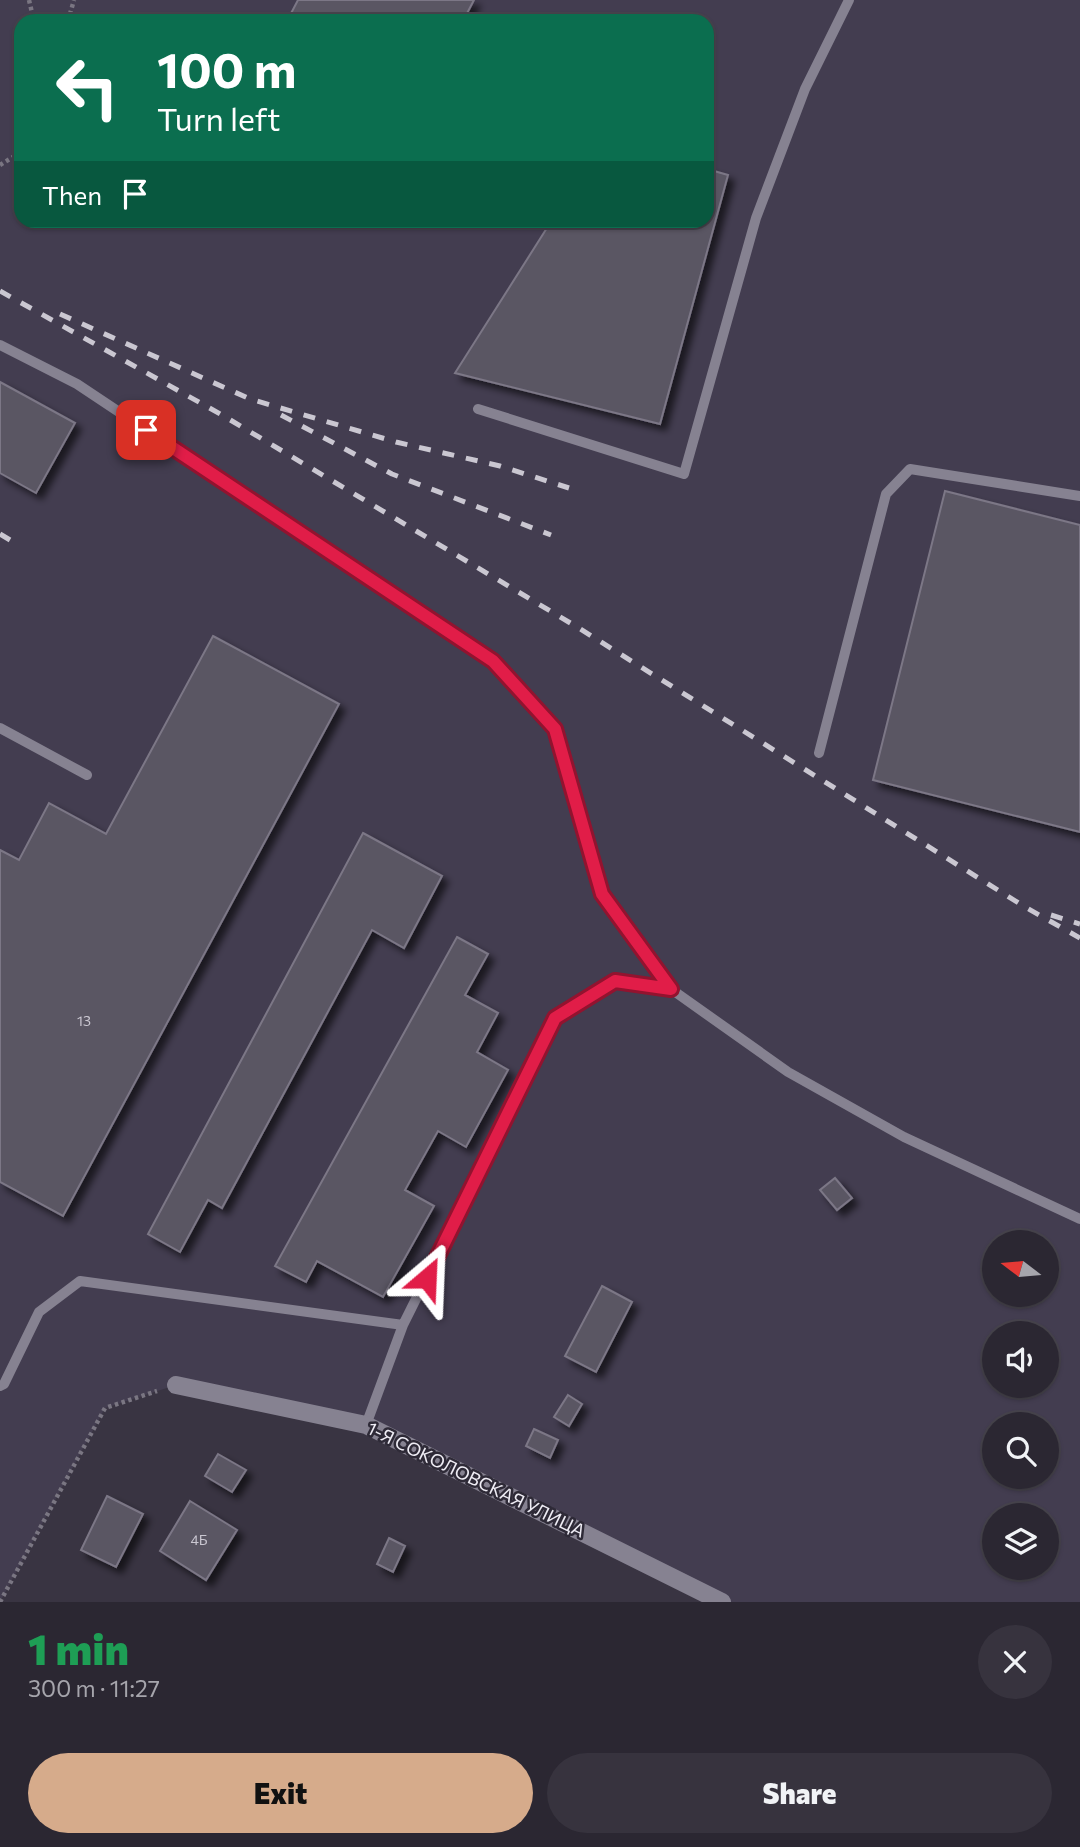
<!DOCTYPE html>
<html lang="en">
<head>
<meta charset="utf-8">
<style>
	body { margin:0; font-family:Commissioner,sans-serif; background:#37333e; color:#f1f3f6; height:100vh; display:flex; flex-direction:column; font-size:26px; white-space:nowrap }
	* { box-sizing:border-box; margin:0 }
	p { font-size:23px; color:#a6a5ac }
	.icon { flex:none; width:38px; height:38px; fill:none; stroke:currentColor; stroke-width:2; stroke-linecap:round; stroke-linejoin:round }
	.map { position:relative; height:1602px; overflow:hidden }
	.side { display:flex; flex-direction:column; background:#2b2732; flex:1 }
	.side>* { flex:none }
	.hud { position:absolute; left:14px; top:14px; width:700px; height:214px; border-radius:21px; box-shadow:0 2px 5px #0004,0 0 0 2px #47444d; background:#0b6e4f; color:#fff; overflow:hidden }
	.needle { width:46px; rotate:286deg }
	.buttons { position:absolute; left:982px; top:1230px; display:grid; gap:14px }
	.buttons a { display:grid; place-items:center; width:77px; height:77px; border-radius:50%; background:#2b2732; box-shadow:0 2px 5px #0004,0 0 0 2px #47444d; font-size:35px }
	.pin { position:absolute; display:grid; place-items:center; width:60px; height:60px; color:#fff; margin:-30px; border-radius:14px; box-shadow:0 4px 10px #0006 }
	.me { position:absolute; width:77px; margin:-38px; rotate:26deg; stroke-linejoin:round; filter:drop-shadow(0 0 5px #0008) }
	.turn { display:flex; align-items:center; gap:24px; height:147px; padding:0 28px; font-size:32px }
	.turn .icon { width:91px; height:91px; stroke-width:2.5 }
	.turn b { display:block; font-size:49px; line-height:60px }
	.then { display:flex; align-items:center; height:66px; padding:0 28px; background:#0003; gap:14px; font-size:26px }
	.round { display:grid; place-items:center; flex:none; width:74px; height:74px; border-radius:37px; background:#37333e }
	.headline { display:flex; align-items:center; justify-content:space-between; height:119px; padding:0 28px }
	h1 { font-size:42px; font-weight:800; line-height:52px; color:#1e9e55 }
	.action { display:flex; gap:14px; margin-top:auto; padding:14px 28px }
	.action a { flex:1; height:80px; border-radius:42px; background:#d6ab8b; color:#111; font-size:28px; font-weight:800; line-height:80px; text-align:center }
	.action a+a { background:#37333e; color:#f1f3f6 }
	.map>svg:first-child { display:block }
	.built { fill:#433d50; fill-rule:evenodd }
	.building { fill:#5a5664; stroke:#7c7786; stroke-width:2; filter:url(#shadow) }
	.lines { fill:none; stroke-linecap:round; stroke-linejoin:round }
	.path { stroke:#7a7682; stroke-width:4.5; stroke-dasharray:3.5 3.5; stroke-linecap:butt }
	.service { stroke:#868291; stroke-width:10 }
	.minor { stroke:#868291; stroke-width:18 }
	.rail { stroke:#cac7d1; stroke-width:5; stroke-dasharray:12 12; stroke-linecap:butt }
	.route-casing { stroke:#92132f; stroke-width:18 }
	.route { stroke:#e11d48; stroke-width:12 }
	.labels { text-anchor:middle; stroke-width:5; stroke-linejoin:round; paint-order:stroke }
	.number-label { font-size:14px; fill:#cac7d1 }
	.street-label { font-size:18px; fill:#efedf5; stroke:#2e2a37 }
</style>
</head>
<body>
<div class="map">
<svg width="1080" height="1602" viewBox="0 0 1080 1602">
	<defs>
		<filter id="shadow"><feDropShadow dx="6" dy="6" stdDeviation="3.5" flood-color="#0009"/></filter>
	</defs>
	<rect width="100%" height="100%" fill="#393442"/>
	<path class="built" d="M0,0H1080V1602H722L366,1425L176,1385L105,1408L0,1602ZM21,21H707V220H21ZM994,1242H1046V1295H994ZM994,1334H1046V1386H994ZM994,1424H1046V1477H994ZM994,1516H1046V1568H994Z"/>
	<path class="building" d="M298,0H474L463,21H287Z
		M707,169L728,175L660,424L455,373L552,220H707Z
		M0,382L75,423L36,493L0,473Z
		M945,491L1080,525V832L873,780Z
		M213,636L339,704L63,1216L0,1182V850L19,860L49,803L106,834Z
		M363,833L442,876L404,948L372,930L222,1208L208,1200L180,1252L148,1234Z
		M457,937L488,954L465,995L498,1013L477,1052L508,1070L466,1147L438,1131L405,1190L434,1206L383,1297L317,1261L306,1282L275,1266Z
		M835,1178L852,1198L837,1210L820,1190Z
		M602,1286L632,1302L596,1372L565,1356Z
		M568,1395L582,1404L569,1426L554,1417Z
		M534,1429L558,1440L550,1458L526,1446Z
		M218,1454L246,1470L232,1492L205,1476Z
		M107,1496L143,1514L116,1567L81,1550Z
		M190,1501L237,1530L206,1580L160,1551Z
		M389,1538L405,1546L393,1572L377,1564Z"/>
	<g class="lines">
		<path class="path" d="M29,0L34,21
			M68,21L74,0
			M0,165L21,152
			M0,1602L105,1408L157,1391"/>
		<path class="service" d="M0,345L77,384L493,661L555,729L602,894L671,989L788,1072L904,1137L1080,1219
			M478,409L684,474L756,218L805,89L849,0
			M0,728L87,775
			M819,753L886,494L910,469L1080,496
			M0,1386L4,1384L39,1312L80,1281L403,1325
			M366,1425L403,1325L556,1018L615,981L671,989"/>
		<path class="minor" d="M176,1385L366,1425L722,1602"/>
		<path class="rail" d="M0,291L222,415L577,627L1025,907L1080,938
			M60,314L250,399L396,442L500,466L569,488
			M281,415L392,474L551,535
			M0,534L10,540
			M1051,915L1080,924"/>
	</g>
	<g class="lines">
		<g class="route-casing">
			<path id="route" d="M146,430L493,661L555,729L602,894L671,989L615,981L555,1018L427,1278"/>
		</g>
		<use href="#route" class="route"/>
	</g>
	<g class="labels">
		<g class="number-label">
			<text x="84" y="1026">13</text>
			<text x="199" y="1545">4Б</text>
		</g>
		<g class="street-label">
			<text transform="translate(476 1480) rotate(26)" y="6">1-Я СОКОЛОВСКАЯ УЛИЦА</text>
		</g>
	</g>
</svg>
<div class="buttons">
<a><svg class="needle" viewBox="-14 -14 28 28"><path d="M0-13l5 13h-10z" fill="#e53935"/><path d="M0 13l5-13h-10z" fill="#a6a5ac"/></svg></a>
<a><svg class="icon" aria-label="sound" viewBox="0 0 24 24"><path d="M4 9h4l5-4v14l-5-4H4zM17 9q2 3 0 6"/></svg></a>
<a><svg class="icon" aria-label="search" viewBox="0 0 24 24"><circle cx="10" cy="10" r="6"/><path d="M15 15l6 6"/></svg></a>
<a><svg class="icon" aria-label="layers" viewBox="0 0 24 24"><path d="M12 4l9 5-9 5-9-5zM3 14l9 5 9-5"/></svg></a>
</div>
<div class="pin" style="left:146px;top:430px;background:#d93025"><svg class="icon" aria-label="arrive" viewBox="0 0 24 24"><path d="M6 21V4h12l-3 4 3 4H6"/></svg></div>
<svg class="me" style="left:427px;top:1278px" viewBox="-20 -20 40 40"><path d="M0-17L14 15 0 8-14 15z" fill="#e11d48" stroke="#fff" stroke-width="4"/></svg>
<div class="hud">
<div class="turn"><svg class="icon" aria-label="left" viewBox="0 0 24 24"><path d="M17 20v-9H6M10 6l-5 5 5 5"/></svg><div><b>100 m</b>Turn left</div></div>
<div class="then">Then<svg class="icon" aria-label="arrive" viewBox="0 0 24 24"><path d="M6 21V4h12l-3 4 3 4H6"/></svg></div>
</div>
</div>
<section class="side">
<div class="headline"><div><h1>1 min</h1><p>300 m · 11:27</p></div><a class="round"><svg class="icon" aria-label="close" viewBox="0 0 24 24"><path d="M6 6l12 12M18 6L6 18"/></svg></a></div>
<div class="action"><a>Exit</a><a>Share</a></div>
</section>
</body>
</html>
